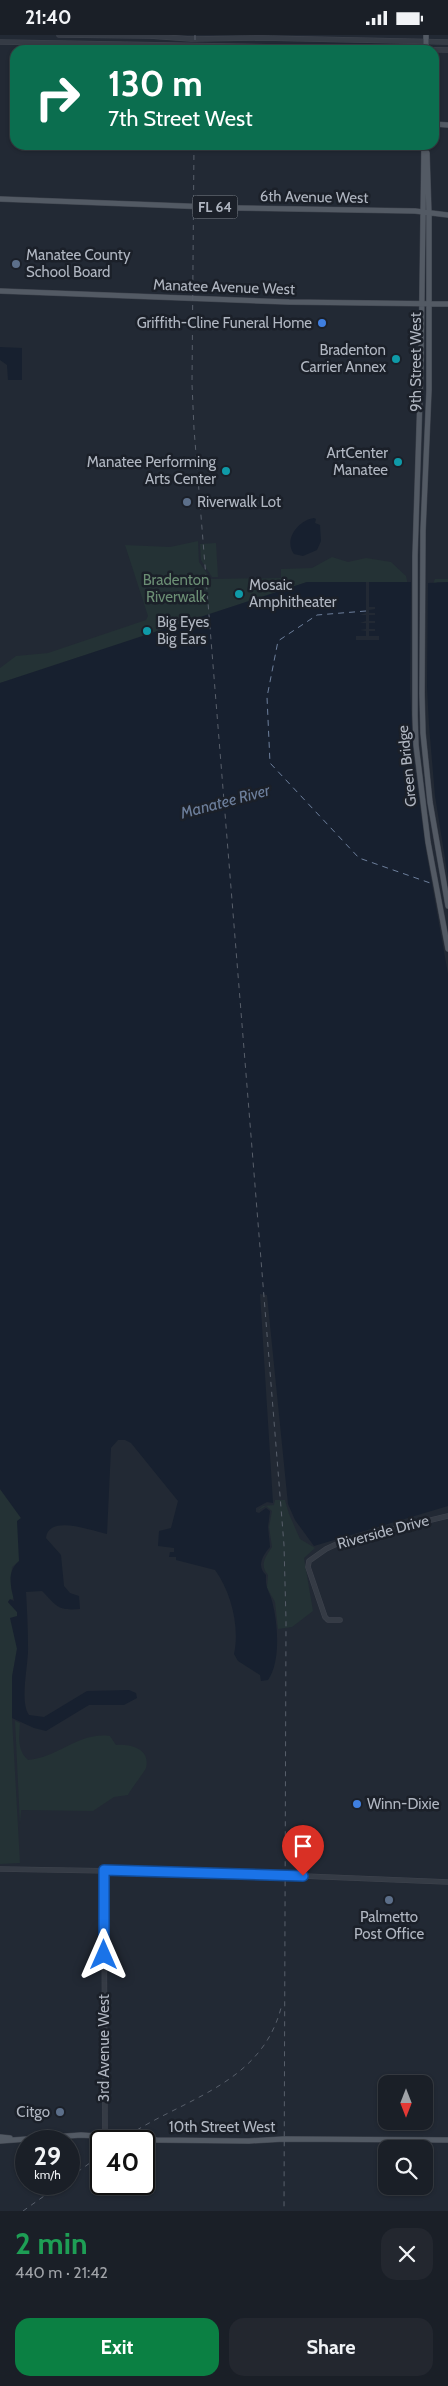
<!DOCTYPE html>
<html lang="en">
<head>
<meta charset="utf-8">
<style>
	body { margin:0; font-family:Cabin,sans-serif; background:#23272f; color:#f1f3f6; height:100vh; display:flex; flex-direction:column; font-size:19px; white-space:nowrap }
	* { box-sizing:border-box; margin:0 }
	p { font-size:16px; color:#9fa2a7 }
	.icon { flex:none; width:28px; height:28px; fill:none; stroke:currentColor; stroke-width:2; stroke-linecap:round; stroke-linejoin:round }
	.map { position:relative; height:2176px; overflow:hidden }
	.side { display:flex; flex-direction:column; background:#1a1f27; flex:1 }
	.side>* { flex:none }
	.top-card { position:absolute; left:10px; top:10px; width:429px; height:105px; border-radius:15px; box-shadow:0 1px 4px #0004,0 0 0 1px #383d44; background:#0b6e4f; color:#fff; overflow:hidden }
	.needle { width:32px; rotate:180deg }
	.tools { position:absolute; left:378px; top:2040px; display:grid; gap:10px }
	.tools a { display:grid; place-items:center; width:55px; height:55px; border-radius:10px; background:#1a1f27; box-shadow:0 1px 4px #0004,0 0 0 1px #383d44; font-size:25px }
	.speed { position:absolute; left:15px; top:2095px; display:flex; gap:10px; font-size:25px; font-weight:700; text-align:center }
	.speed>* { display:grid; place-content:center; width:65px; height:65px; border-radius:50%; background:#1a1f27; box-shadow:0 1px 4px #0004,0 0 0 1px #383d44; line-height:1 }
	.speed small { font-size:12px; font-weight:400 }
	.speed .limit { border:2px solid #111; border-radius:8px; background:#fff; color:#111 }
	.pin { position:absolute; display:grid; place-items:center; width:42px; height:42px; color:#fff; margin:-51px -21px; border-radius:50% 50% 50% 0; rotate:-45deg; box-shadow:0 0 5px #0007 }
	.pin .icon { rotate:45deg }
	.me { position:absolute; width:55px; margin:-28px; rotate:0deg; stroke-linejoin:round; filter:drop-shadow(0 0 4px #0008) }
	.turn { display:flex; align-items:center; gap:18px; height:105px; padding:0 15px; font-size:22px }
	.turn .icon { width:65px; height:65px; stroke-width:2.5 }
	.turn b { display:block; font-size:35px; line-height:42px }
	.round { display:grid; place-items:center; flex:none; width:52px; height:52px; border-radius:15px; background:#23272f }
	.head { display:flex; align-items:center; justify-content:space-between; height:85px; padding:0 15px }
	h1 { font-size:30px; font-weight:800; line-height:38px; color:#1e9e55 }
	.action { display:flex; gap:10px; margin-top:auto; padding:10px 15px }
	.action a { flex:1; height:58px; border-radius:15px; background:#0b8043; color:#fff; font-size:20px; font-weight:800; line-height:58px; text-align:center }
	.action a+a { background:#23272f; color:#f1f3f6 }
	.status { display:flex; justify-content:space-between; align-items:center; height:35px; padding:0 25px; background:#1a1f27; direction:ltr }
	.status svg { height:14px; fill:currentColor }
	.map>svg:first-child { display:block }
	.green { fill:#243235 }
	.water { fill:#17202f }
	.pier { fill:#222934 }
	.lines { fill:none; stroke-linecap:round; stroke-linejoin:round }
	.ferry { stroke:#6d7f9c; stroke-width:1; stroke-dasharray:6 5; stroke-linecap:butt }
	.minor-casing { stroke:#3f444e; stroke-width:5.5 }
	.major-casing { stroke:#3f444e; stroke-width:6 }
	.minor { stroke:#353b45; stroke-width:4.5 }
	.major { stroke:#535a64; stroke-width:5 }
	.rail { stroke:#585f6b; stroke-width:1; stroke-dasharray:5 5; stroke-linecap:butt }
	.route-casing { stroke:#114b97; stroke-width:12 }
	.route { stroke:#1a73e8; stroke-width:9 }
	.service-dot { fill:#5c6f8a; stroke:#1b2029; stroke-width:2 }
	.shop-dot { fill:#3f7fe0; stroke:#1b2029; stroke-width:2 }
	.culture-dot { fill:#0f9aa8; stroke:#1b2029; stroke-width:2 }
	.labels { text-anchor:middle; stroke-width:5; stroke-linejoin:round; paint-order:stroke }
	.shield { fill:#1b2029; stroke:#838993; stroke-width:1 }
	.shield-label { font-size:14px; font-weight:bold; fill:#b0b6c1 }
	.street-label { font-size:15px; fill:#b0b6c1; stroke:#1b2029 }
	.poi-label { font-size:15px; fill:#b0b6c1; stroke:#1b2029; text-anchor:start }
	.park-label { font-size:15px; fill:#6b8e74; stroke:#1b2029 }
	.water-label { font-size:16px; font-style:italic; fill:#6d7f9c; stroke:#1b2029 }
</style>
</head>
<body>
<div class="status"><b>21:40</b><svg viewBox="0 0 49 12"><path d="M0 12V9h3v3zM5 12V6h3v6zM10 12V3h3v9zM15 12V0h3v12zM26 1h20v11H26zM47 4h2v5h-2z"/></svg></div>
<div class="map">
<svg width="448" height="2176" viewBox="0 0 448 2176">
	<rect width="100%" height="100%" fill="#222934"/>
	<path class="green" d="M198,506L199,527L211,544L281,543V534L312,533L332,522L348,527L366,523L391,527L406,541L409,555H430L435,544H448V547H437L433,560L430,562L408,561L403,547H307L0,648V633L16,621L48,618L146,585L148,581L125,510L170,512Z
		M216,508L218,542H212L201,525L200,509Z
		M0,1454L21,1483L19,1526L12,1532L11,1553L14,1563L8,1567L17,1577V1614L12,1642V1683L20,1828L0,1829Z
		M275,1465H285L289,1479L300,1504L315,1513L304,1523L313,1576L292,1592L278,1594L275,1567L267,1553L268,1540C259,1530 266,1521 272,1512L269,1492L272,1476L266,1471L257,1476L263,1471L274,1470Z
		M15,1686L20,1688C19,1702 17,1715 28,1725C58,1723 78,1697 110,1701L116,1710C129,1709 151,1713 146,1733C145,1736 131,1754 128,1760L114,1762L93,1776L21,1775L20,1789Z"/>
	<path class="water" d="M0,312L22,313V345H8L7,330L0,325Z
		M314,483L316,484L315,488L320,490L321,506L317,515L303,521L294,519C283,504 299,485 314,483Z
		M307,547H411L412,553H427L428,548L448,547V1471L314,1511L295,1485L288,1469L267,1260L260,1259L273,1468L267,1467L256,1473V1477L259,1478L266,1473L270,1476L268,1492L270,1512C263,1520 256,1531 266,1540C265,1554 269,1555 272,1566C278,1588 281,1627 268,1645L261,1646L260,1640L238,1626L234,1619C240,1592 231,1557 215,1535L176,1525V1522H169L170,1517H174V1513L158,1511L159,1496L171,1493L178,1466L131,1408L125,1405H118L111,1413L107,1499C91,1496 49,1479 46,1503L61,1520L64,1551L70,1558L79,1561L80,1574C57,1576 57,1571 42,1556L26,1557C27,1575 28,1593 28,1611C29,1628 19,1666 29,1680L44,1682L87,1656L129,1655L136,1658L137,1663L124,1670H89L46,1696L34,1693L12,1683V1642L17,1614L10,1583L17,1581V1577L8,1567L10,1564L14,1566C11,1550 6,1538 19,1526L17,1486L21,1483L0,1454V648Z"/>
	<path class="pier" d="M411,545L414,551H425L428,545L427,652L429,690L435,761L448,842V939L426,816L413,721L410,653Z
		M366,547H369V572H375V574L369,575V578H375V580H369V586H375V588H369V594H375V596H369V601H379V605H356V601H366V596L360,595L366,594V588H360L366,586V580H360L366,578Z"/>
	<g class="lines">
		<path class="ferry" d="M366,576L317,580L278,606L267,662L270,728L359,823L433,849"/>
		<g class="minor-casing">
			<path id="minor" d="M59,0L150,1L191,4L263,3L448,7
				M0,7L448,15
				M340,1585H328L325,1582L308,1532L309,1526L326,1514L343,1506L448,1481
				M0,1834L227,1838L448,1847
				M104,1835L105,2101"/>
		</g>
		<g class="major-casing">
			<path id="major" d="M426,15V0
				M434,89L448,90
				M424,110L421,330L415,521V680L416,710L428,807L448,914
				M427,118L429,179V355L423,496L422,659L423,698L430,767L448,871
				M0,164L237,173L415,176L448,180
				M0,256L289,267L448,269
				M0,2102L10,2103
				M0,2106L81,2100L157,2105L249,2106L284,2104L448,2105"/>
		</g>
		<use href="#minor" class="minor"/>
		<use href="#major" class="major"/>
		<path class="rail" d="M195,0V15
			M194,110L192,349L194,394L284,1510L286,1585L284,2176
			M120,2106C179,2064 260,2052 281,1973
			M69,2143L101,2120
			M23,2176L61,2149"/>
	</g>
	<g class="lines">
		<g class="route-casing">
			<path id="route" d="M104,1920V1835L303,1841"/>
		</g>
		<use href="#route" class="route"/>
	</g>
	<g class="service-dot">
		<circle cx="16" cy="229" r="5"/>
		<circle cx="187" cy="467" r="5"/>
		<circle cx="389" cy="1865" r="5"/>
		<circle cx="60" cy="2077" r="5"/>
	</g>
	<g class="shop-dot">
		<circle cx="322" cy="288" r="5"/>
		<circle cx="357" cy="1769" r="5"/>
	</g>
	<g class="culture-dot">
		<circle cx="396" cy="324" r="5"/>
		<circle cx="398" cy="427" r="5"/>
		<circle cx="226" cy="436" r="5"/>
		<circle cx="239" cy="559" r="5"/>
		<circle cx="147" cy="596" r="5"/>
	</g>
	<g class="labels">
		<rect class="shield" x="192.5" y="160.5" width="45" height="23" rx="4"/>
		<g class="shield-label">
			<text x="215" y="177">FL 64</text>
		</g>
		<g class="street-label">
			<text transform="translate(314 162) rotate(1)" y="5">6th Avenue West</text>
			<text transform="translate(224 252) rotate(2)" y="5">Manatee Avenue West</text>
			<text transform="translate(416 327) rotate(-90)" y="5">9th Street West</text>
			<text transform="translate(407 731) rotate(-96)" y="5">Green Bridge</text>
			<text transform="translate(383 1497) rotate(-15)" y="5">Riverside Drive</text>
			<text transform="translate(104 2013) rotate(-90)" y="5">3rd Avenue West</text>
			<text x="222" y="2097">10th Street West</text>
		</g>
		<g class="poi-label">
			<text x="26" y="225">Manatee County<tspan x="26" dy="17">School Board</tspan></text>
			<text x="312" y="293" text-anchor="end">Griffith-Cline Funeral Home</text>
			<text x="386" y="320" text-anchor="end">Bradenton<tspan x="386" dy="17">Carrier Annex</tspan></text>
			<text x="388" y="423" text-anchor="end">ArtCenter<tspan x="388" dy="17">Manatee</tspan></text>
			<text x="216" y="432" text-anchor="end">Manatee Performing<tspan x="216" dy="17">Arts Center</tspan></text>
			<text x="197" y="472">Riverwalk Lot</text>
			<text x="249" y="555">Mosaic<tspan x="249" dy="17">Amphitheater</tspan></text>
			<text x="157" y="592">Big Eyes<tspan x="157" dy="17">Big Ears</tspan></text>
			<text x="367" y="1774">Winn-Dixie</text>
			<text x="389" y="1887" text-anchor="middle">Palmetto<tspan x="389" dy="17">Post Office</tspan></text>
			<text x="50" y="2082" text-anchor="end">Citgo</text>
		</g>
		<g class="park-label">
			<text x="176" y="550">Bradenton<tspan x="176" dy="17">Riverwalk</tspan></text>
		</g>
		<g class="water-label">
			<text transform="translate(225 766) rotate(-15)" y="6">Manatee River</text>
		</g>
	</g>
</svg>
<div class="tools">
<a><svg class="needle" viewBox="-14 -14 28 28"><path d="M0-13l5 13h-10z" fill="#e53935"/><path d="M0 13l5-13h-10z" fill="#9fa2a7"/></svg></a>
<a><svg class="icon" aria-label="search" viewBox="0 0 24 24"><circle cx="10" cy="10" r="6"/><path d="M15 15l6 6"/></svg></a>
</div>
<div class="speed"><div>29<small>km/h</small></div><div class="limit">40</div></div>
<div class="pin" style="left:303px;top:1841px;background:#d93025"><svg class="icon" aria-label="arrive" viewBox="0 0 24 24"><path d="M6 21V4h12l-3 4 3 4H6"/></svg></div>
<svg class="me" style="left:104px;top:1920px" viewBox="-20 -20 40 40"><path d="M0-17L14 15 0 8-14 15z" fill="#1a73e8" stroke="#fff" stroke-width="4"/></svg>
<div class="top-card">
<div class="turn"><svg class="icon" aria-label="right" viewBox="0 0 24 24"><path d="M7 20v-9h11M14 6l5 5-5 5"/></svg><div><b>130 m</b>7th Street West</div></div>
</div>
</div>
<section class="side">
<div class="head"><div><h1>2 min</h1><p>440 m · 21:42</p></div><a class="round"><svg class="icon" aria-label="close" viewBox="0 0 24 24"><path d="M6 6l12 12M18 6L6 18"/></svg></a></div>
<div class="action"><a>Exit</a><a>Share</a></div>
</section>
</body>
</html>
